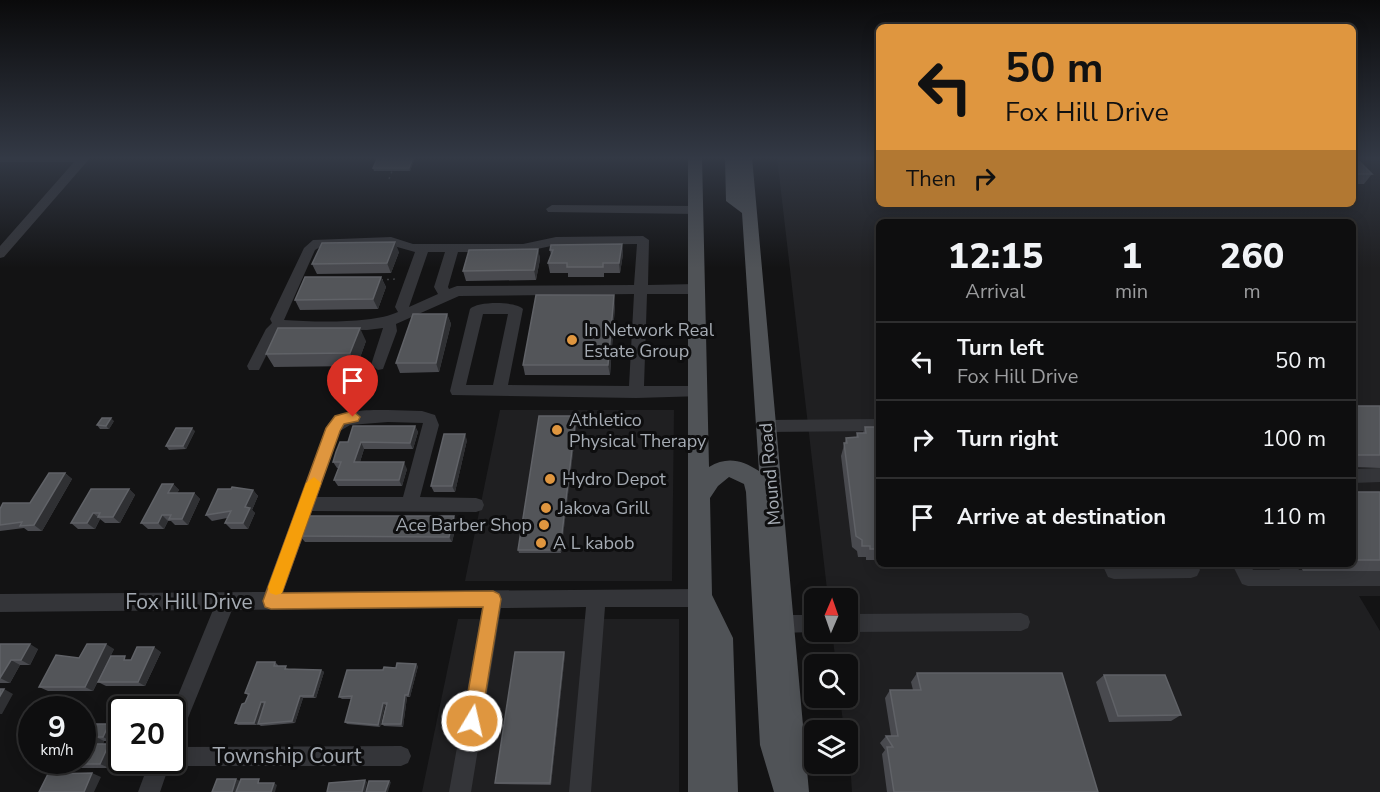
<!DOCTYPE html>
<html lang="en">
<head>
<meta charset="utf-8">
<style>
	body { margin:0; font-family:"Nunito Sans",sans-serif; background:#171718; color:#f1f3f6; height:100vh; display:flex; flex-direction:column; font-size:22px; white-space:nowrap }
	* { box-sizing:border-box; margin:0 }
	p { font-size:20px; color:#9b9c9e }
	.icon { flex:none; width:33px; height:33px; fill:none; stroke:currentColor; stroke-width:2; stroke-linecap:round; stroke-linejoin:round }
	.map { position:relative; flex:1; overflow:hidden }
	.panel { position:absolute; left:876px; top:219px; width:480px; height:348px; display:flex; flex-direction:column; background:#0e0e0f; border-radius:9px; box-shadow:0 3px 15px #0003,0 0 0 2px #2e2e2f }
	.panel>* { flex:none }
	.guide { position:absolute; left:876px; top:24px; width:480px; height:183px; border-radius:9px; box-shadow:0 3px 15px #0003,0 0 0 2px #2e2e2f; background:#df963f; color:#111; overflow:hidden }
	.needle { width:39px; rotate:2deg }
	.tools { position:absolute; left:804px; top:588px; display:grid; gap:12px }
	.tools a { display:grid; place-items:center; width:54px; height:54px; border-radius:9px; background:#0e0e0f; box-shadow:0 3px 15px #0003,0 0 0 2px #2e2e2f; font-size:30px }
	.speed { position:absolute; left:18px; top:696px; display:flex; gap:12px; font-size:30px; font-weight:700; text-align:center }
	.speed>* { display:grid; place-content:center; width:78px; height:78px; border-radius:50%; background:#0e0e0f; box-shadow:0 3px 15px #0003,0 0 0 2px #2e2e2f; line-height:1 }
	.speed small { font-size:15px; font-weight:400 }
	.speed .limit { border:3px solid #111; border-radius:9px; background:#fff; color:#111 }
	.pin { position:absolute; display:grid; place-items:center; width:51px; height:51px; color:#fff; margin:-62px -26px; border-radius:50% 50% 50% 0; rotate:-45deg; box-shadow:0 0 6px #0007 }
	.pin .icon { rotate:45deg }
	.me { position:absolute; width:66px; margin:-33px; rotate:9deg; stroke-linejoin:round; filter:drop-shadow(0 0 4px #0008) }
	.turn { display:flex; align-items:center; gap:21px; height:126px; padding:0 30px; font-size:27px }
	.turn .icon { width:78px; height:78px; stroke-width:2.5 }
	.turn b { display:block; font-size:42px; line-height:51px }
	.then { display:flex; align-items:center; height:57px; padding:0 30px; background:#0003; gap:12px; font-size:22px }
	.eta { display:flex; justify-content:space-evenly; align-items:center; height:102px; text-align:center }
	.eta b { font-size:36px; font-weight:800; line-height:42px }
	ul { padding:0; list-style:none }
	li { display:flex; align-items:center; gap:18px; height:78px; padding:0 30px; border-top:2px solid #2e2e2f }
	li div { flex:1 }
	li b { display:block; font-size:22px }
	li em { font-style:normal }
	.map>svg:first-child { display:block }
	.built { fill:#1f1f21; fill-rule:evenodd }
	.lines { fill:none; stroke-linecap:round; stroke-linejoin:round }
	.path { stroke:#3a3c3f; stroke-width:1.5; stroke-dasharray:2 4; stroke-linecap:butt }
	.minor { fill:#343539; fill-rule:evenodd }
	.major { fill:#505357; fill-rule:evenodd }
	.wall { fill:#494a4f }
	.shaded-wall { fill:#2f3033 }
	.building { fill:#535559; stroke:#606267; stroke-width:1.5 }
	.route { fill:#df963f; stroke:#916229; stroke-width:1.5 }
	.slow { fill:#f59e0b }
	.poi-dot { fill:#df963f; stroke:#0e0e0f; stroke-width:2 }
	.labels { text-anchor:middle; stroke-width:6; stroke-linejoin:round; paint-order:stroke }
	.poi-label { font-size:18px; fill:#a5abb3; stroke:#0e0e0f; text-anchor:start }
	.street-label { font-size:18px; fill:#a5abb3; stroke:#0e0e0f }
	.near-street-label { font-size:21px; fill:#a5abb3; stroke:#0e0e0f }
</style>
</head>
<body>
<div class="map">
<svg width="1380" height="792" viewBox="0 0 1380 792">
	<rect width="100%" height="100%" fill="#131314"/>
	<path class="built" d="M777,157H879V204H1353V157H1380V596H1359L1380,631V792H852L848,730H844L840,698H848V664H836L832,632H848V598H828ZM879,222H1353V564H879Z
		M500,410H674L672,581H465Z
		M458,619H679V792H422Z"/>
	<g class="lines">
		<path class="path" d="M389,179L392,171
			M381,280L396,279"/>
		<path class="minor" d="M0,157H91L4,257L0,258V246L74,162H0Z
			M552,205L696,206L702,210L696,214L548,212L546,209Z
			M643,236L649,240L648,285L697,284L704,289L697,294H647L644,386H698L703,388L705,392L703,396L636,398L452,395L450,391L470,309C477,301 516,301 523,309L508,385L629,386L634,294L459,296L396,324L397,331L383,369L378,370L371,365L383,328L367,330L283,329L276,336L259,370H249L247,366L266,329L272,323L270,319L304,248L313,240L391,237L413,244H523L556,237ZM637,244L634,285L457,286L449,289L448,287L458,252H523L556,245ZM390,245L415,252L395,307L398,312C372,324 314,322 284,320L315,250L320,247ZM428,252H445L434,287L438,294L409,307ZM483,314H508L493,385H466Z
			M388,410L422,411L435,415L439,425L420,497L476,498L482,500L484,505L482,510L476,512L312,511L283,592L702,589L708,592L711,598L708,604L702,607H605L591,792H569L586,607L501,608L471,792H449L482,608L232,610L179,740L172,743V710L213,610L0,612V594L265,592L328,424C344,409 367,410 388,410ZM388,422L423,423L403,497H317L340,431L350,425Z
			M879,419V431L766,432L761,430L758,426L761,422L766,420Z
			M1380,468V482L1353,483V469Z
			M1102,564H1197L1200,570L1197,576L1191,578L1114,579L1108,577Z
			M1232,564H1250L1253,570H1280L1277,564H1296L1299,570H1380V586H1248L1242,584Z
			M1021,613L1028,616L1030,622L1028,628L1021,631L848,632H847L848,614Z
			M774,615H814V632H818L774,633L767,630L765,624L767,618Z
			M401,746L408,749L411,756L408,763L401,766H169L160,792H138L150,760H172V747Z"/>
		<path class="major" d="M688,157H702L709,467C727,456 742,460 759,471L742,213L726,201L725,158L752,157L809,792H774L760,745L746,492L744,484L729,477L718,486L710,498L712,595L733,638L738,792H688Z"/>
	</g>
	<path class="wall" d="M415,157L410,171H374L373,168Z
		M1353,157L1372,174L1364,184H1353Z
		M622,244L623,254L620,273H604V277H568V273H550L548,263L551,255L550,250Z
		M538,249L540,259L536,280L466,281L463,271Z
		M399,252L391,273L317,274L312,264Z
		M381,277L386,287L378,309L300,310L295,300Z
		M615,305L610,375H525L523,365Z
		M447,314L451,324L439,372L400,373L396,363Z
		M366,341L357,366L274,367L266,354Z
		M1353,406H1380V468L1353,467Z
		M576,416L577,419L561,553H519L518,550Z
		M114,421L109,429H100L97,425Z
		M415,426L418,432L413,449H364L360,462L407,469L402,486H338L334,480L339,468H337L333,462L348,442Z
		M865,427H879V560H866V557H858L857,551L852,547L841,456L846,438L856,437L857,433H863Z
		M195,431L186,449L169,450L166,446Z
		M467,440L455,492H434L431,486Z
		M65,473L72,479L42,531H28L24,528L0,531V509L30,503Z
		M173,484L179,490L177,493H194L200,499L188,525H175L171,521H168L164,529H148L141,523Z
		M129,489L135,495L120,523H105L100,519L95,529H78L71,523Z
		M231,489L253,490L258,496L252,510L255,513L248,529H231L225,523L227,518L212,521L206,515Z
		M1353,492H1380V571H1303L1299,564H1353Z
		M457,522L452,542H305L300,536Z
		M883,564H1082L1080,566H884Z
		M0,644L38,649L30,665H20L10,683H0Z
		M114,649L93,691H48L39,687L79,658Z
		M161,652L145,686H106L98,682L131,660Z
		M564,652L565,654L551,785L497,784L495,783Z
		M275,662L278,665V666L289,669V670H321L324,672L316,698H303L295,723L261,726L258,724L264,704L257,725H238L235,723L245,703L248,695L245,693Z
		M418,666L410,697H407L403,727L384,726L382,724L387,705H385L380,727L347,724L345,722L352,699H342L339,697L383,670L396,668Z
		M917,673L1098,792H887L882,754L885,750L880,743L886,736H891L885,698L890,690H913L911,682Z
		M1104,675L1181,715L1171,721L1109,722L1096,682Z
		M82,724H109L117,728L111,741H104L103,744L118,747L109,768H76L67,764L82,760Z"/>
	<path class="shaded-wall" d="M413,157H415L410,171L409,168Z
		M395,242L399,252L391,273L387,263Z
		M622,244L623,254L620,273L619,263Z
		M538,249L540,259L536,280L534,270Z
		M381,277L386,287L378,309L373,299Z
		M614,295L615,305L610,375L608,365Z
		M447,314L451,324L439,372L436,363Z
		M360,328L366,341L357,366L350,353Z
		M576,416L577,419L561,553L560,550Z
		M111,418L114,421L109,429L106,426Z
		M415,426L418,432L413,449L410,443Z
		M192,428L195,431L186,449L183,446Z
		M465,434L467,440L455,492L452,486Z
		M361,442L364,449L358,468L354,462Z
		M404,462L407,469L402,486L399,480Z
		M65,473L72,479L42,531L34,525Z
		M173,484L179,490L174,499L168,493Z
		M129,489L135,495L120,523L113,517Z
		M253,490L258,496L252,510L255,513L248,529L243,523L245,507Z
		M194,493L200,499L188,525L182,519Z
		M93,513L100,519L95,529L87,523Z
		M162,515L168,521L164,529L158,523Z
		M454,516L457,522L452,542L449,537Z
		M30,644L38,649L30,665L21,660Z
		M106,644L114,649L93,691L85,687Z
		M154,647L161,652L145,686L138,682Z
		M564,652L565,654L551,785L550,783Z
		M11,660L20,665L10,683L0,678Z
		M416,664L418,666L410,697L408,695Z
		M321,670L324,672L316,698L313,696Z
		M4,689L13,694L2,714H0V696Z
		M405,695L407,697L403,727L401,724Z
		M300,696L303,698L295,723L292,721Z
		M261,702L264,704L257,725L254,723Z
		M383,703L385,705L380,727L378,725Z
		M109,724L117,728L111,741L103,737Z
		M96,737L104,741L101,747L93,744Z
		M109,744L118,747L109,768L100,764Z
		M92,773L101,777L94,792H84Z
		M236,779L240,781L236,792H232Z
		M365,780L367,782L365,792H362Z
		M389,781L391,782L388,792H385Z
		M274,783L277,785L275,792H271Z"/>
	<path class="building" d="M378,157H413L409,168H373Z
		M1353,157H1355L1372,174H1353Z
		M395,242L387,263L312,264L322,243Z
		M622,244L619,263H603V267H567V263H548L553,250H550L551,245Z
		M538,249L534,270L463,271L469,250Z
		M305,277H381L373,299L295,300Z
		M536,295H614L608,365H523Z
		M413,314H447L436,363H396Z
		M278,328H360L350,353L266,354Z
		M1353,406H1380V455H1353Z
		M539,416H576L560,550H518Z
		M102,418H111L106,426L97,425Z
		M353,426H415L410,443L361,442L354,462H404L399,480H334L341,462H333L336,452L340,442H348Z
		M865,427H879V549H870V546H862V540L856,536L844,443H847L846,438L858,437L857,433H866Z
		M176,428H192L183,446H166Z
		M444,434H465L452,486H431Z
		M49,473H65L34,525L20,526L22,522L0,525V509L3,503H30Z
		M162,484H173L168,493H194L182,519H169L171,515H162L158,523H141Z
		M232,487L253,490L245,507L250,508L243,523H225L231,511L206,515L218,489H231Z
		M91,489H129L113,517H98L100,513H93L87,523H71Z
		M1353,492H1380V560H1353Z
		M307,516H454L449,537L300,536Z
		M0,644H30L21,660H11L0,678Z
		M87,644H106L85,687H39L56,655L79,658Z
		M137,647H154L138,682H98L111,656H125L124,660H131Z
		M515,652H564L550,783H495Z
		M257,662H275L274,666H286L285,669L321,670L313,696H300L292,721L258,724L265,702H261L254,723H235L242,704L245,703L249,694L245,693Z
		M397,663L416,664L408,695H405L401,724H382L387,703H383L378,725L345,722L352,696L339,697L347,670H383L384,667L396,668Z
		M917,673H1062L1098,792H894L887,747H893L886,736H898L890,690H921Z
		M1104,675H1165L1181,715L1118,716Z
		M0,689H4L0,696Z
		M82,724H109L103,737H96L93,744H109L100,764H67L69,760H82Z
		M92,773L84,792H39L48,774Z
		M217,779H236L232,792H212Z
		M241,779H259L258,783H274L271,792H236Z
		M365,780L362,792H327L329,783Z
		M369,781H389L385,792H366Z"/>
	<linearGradient id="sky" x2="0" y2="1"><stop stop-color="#0a0a0b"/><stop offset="0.59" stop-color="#333945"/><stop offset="1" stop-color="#333945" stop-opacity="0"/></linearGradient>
	<rect width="1380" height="268" fill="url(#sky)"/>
	<path class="route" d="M353,411L360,417L358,421L344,424L340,431L282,593L493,591L499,594L501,599L481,721L479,728L472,731L466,728L463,721L483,607L271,609L265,607L263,601L326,428L335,416Z"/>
	<path class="slow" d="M314,477L321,483L284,587L282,593L276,595L270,593L268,587L306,483Z"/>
	<g class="poi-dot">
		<circle cx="572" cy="340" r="6"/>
		<circle cx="557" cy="430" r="6"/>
		<circle cx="550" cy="479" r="6"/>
		<circle cx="546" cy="508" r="6"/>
		<circle cx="544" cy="525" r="6"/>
		<circle cx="541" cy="543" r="6"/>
	</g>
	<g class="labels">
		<g class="poi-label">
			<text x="584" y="336">In Network Real<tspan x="584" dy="21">Estate Group</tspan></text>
			<text x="569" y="426">Athletico<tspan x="569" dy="21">Physical Therapy</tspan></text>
			<text x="562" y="485">Hydro Depot</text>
			<text x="558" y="514">Jakova Grill</text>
			<text x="532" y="531" text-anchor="end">Ace Barber Shop</text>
			<text x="553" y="549">A L kabob</text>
		</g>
		<g class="street-label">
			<text transform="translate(770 474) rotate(-95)" y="6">Mound Road</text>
		</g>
		<g class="near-street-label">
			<text x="189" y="609">Fox Hill Drive</text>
			<text x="287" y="763">Township Court</text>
		</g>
	</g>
</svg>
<div class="tools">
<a><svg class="needle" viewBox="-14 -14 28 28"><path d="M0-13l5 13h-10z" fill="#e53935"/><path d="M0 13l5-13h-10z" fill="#9b9c9e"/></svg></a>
<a><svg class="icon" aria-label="search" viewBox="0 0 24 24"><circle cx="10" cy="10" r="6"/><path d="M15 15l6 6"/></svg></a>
<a><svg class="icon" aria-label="layers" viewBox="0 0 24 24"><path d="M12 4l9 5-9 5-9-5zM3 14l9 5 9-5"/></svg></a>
</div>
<div class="speed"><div>9<small>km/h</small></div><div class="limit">20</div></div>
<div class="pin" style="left:353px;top:417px;background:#d93025"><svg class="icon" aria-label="arrive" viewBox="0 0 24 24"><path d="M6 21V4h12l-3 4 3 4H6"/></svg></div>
<svg class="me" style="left:472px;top:721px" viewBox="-20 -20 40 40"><circle r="17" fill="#df963f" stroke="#fff" stroke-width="3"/><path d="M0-11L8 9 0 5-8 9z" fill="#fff"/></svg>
<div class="guide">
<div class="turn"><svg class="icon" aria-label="left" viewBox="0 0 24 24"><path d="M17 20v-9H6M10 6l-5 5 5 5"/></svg><div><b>50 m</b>Fox Hill Drive</div></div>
<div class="then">Then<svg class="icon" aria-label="right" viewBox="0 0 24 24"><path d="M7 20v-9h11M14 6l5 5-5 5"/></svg></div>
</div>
<section class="panel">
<div class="eta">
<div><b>12:15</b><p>Arrival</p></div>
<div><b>1</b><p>min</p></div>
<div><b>260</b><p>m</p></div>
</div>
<ul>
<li><svg class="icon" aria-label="left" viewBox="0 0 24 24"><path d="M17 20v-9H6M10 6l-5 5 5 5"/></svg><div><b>Turn left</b><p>Fox Hill Drive</p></div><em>50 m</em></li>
<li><svg class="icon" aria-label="right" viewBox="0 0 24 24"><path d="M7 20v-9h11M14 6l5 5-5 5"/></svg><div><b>Turn right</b></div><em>100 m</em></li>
<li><svg class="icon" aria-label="arrive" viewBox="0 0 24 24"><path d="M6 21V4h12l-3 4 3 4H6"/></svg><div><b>Arrive at destination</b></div><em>110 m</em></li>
</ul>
</section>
</div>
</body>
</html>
